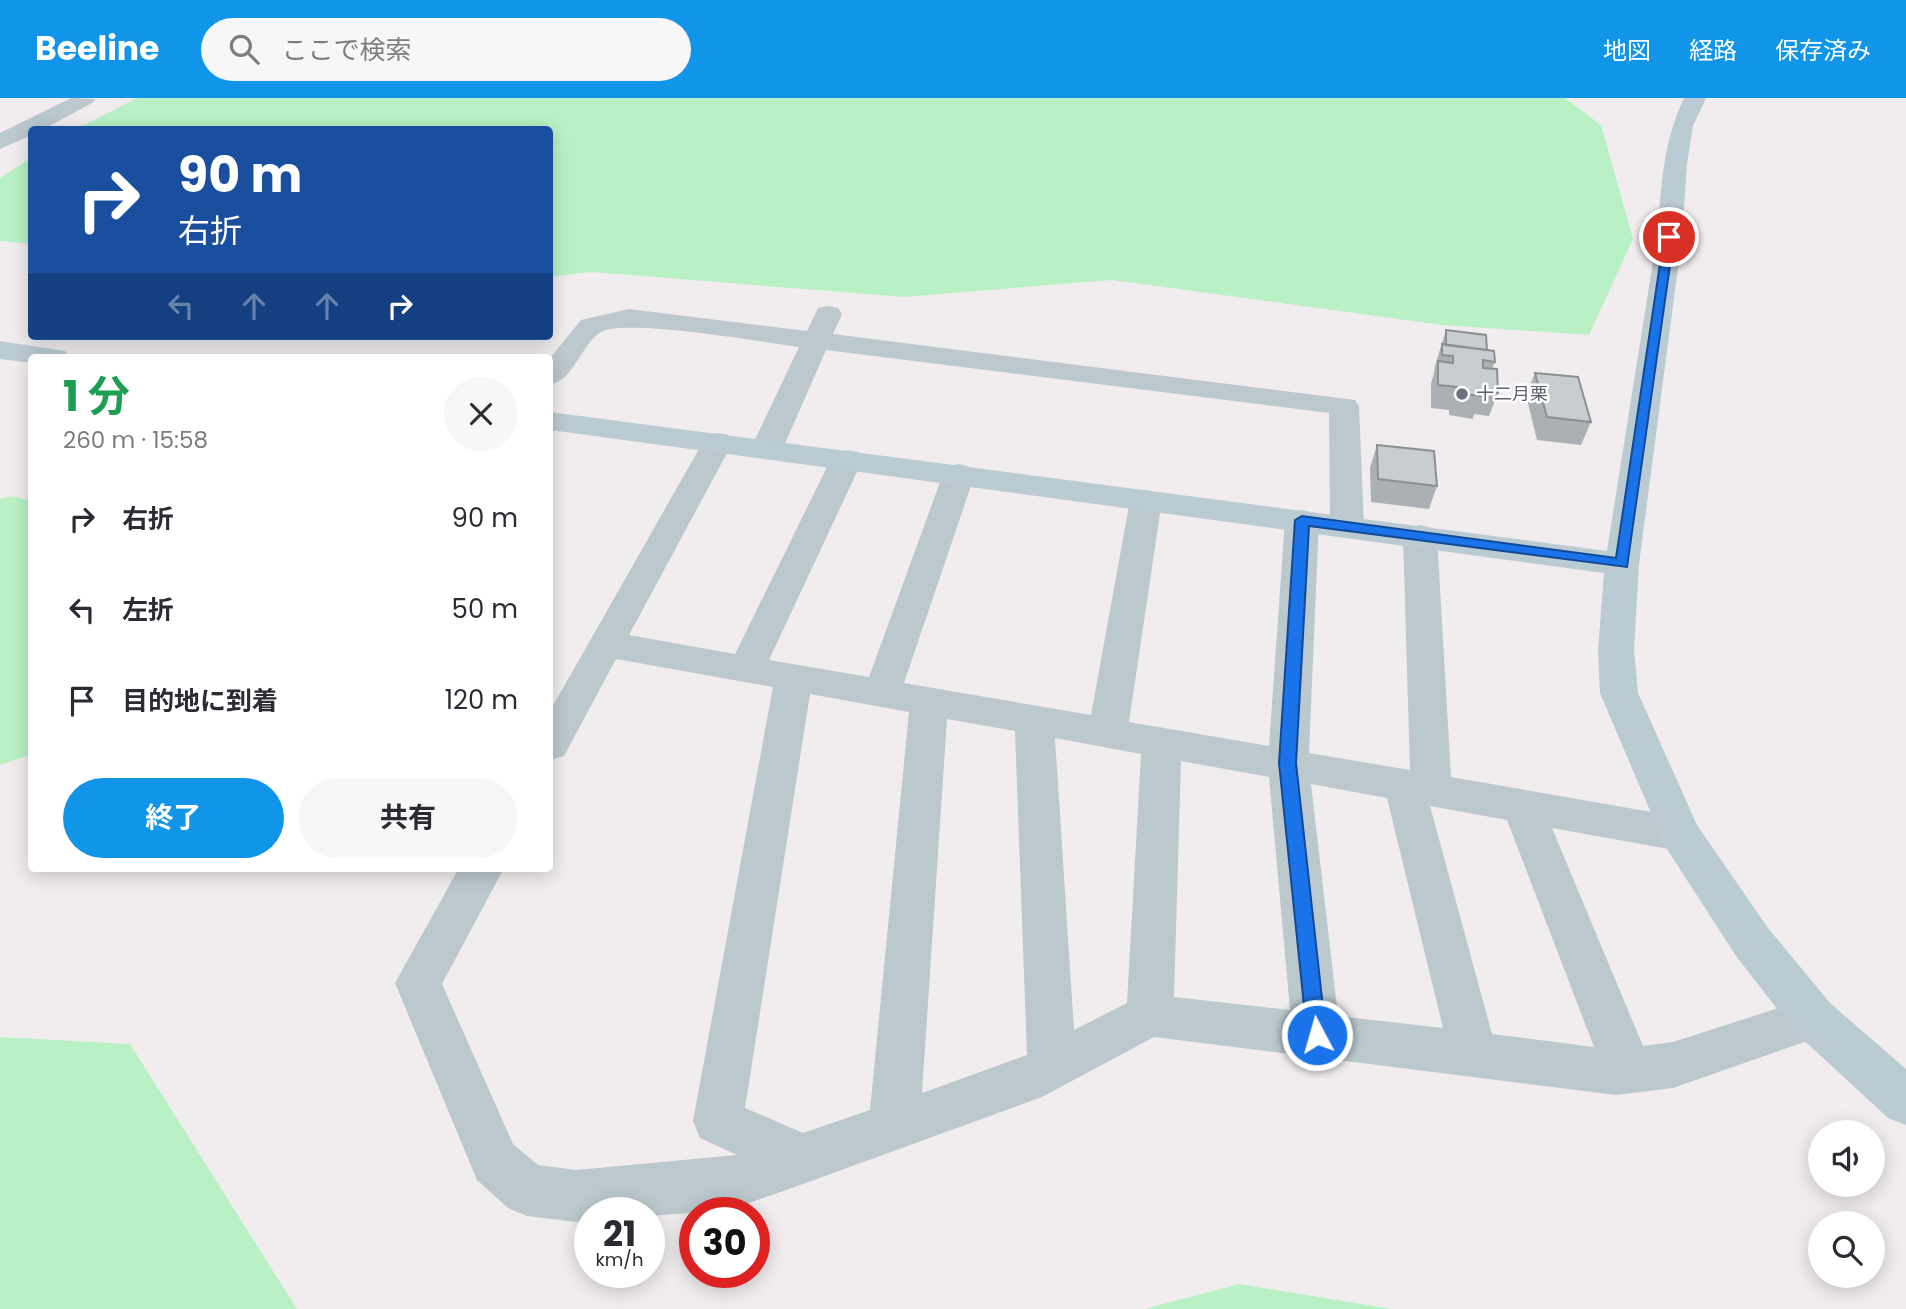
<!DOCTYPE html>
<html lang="ja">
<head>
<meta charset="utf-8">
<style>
	body { margin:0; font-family:Poppins,"Noto Sans JP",sans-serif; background:#f7f7f7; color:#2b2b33; height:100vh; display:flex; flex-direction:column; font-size:26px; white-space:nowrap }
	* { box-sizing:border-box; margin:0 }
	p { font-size:23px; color:#7c7c81 }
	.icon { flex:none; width:38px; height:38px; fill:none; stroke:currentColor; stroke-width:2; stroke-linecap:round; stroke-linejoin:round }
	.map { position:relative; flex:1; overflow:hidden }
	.panel { position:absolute; left:28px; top:256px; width:525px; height:518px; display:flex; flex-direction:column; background:#fff; border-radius:7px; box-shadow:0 4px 18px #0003 }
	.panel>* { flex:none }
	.hud { position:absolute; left:28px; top:28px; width:525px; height:214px; border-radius:7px; box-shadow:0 4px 18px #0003; background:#1a4fa0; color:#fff; overflow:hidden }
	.controls { position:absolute; left:1808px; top:1022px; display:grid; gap:14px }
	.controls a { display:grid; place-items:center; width:77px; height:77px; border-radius:50%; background:#fff; box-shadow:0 4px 18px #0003; font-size:35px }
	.speed { position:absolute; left:574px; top:1099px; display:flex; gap:14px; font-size:35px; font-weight:700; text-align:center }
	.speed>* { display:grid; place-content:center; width:91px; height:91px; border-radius:50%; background:#fff; box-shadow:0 4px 18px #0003; line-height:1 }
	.speed small { font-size:18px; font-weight:400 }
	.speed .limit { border:10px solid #d22; background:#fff; color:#111 }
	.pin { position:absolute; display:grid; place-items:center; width:60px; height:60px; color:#fff; margin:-30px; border:4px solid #fff; border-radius:50%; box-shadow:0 2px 7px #0007 }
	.me { position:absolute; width:77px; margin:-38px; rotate:354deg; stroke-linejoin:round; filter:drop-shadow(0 0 5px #0008) }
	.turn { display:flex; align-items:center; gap:24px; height:147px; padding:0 35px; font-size:32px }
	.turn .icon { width:91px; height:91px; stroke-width:2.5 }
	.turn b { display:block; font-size:49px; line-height:60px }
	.lanes { display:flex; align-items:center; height:66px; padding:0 35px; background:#0003; justify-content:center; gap:35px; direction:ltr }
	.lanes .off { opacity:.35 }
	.round { display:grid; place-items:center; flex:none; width:74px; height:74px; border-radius:37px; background:#f7f7f7 }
	.overview { display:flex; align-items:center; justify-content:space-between; height:119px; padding:0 35px }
	h1 { font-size:42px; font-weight:700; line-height:52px; color:#1e9e55 }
	.primary-button { display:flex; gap:14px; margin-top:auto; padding:14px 35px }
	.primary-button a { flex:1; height:80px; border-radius:42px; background:#1095e8; color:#fff; font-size:28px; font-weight:700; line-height:80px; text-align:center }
	.primary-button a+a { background:#f7f7f7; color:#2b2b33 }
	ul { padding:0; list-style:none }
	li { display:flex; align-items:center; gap:21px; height:91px; padding:0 35px }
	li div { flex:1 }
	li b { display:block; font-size:26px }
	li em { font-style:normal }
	header { display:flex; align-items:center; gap:42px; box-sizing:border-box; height:98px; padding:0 35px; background:#1095e8; color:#fff }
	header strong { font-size:33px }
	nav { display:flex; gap:38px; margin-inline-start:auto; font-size:24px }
	.search { width:490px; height:63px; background:#f7f7f7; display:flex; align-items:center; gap:18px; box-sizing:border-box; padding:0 24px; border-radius:38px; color:#7c7c81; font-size:26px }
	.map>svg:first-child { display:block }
	.green { fill:#b9f1c5 }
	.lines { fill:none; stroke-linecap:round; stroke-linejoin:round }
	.street { fill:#bbc9ce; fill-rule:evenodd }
	.secondary { fill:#bacbd3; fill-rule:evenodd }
	.wall { fill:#abb0b4 }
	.building { fill:#c7cdd1; stroke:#8b9092; stroke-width:2 }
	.route { fill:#1a73e8; stroke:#114b97; stroke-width:2 }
	.worship-dot { fill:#6b7280; stroke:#fff; stroke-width:2.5 }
	.labels { text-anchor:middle; stroke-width:5; stroke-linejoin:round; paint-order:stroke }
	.far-worship-label { font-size:18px; fill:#5b616d; stroke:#fff; text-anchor:start }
</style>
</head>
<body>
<header>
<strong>Beeline</strong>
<div class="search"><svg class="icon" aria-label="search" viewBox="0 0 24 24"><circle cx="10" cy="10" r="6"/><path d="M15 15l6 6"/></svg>ここで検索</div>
<nav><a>地図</a><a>経路</a><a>保存済み</a></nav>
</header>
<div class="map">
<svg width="1906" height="1211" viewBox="0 0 1906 1211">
	<rect width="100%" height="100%" fill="#f1edee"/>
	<path class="green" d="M137,0H1565L1601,27L1633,141L1589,237L1442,227L1112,182L904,199L591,174L550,179V32L76,31Z
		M31,60V146L0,143V80Z
		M11,398L31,403L32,656L0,667V401Z
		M0,939L130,946L297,1211H0Z
		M1239,1186L1392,1211H1144Z"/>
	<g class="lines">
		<path class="street" d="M71,0L96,1L92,5L42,32H32V37L0,51V35Z
			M828,208L838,210L842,216L833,236L1355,302L1359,308L1364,428L1359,435L1347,439L1335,435L1330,428L1329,315L826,252L783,350L778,357L767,359L756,357L751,350L799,249C764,244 624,220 601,234C581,246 575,281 550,287V260L581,222L629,211L807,233L818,210Z
			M718,335L729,337L733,344L629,537L735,556L831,361L836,354L847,352L858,354L863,361L769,562L869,579L943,376L948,369L959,366L970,369L975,376L904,585L1091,617L1130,402L1134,395L1146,392L1158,395L1162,402L1129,624L1269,648L1285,422L1290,415L1302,412L1314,415L1319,422L1309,655L1410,672L1403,438L1408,430L1420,427L1432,430L1437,438L1451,679L1680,719L1695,724L1701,736L1695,748L1680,753L1552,730L1643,948L1673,944L1813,899L1830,905L1837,920L1830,935L1673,990L1616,997L1154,939L1042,999L803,1086L729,1112L649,1118V1115H590V1123L576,1124L527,1118L508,1110L477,1082L395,885L459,770H504L442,886L513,1046L538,1067L576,1072L737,1057L700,1040L693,1023L773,589L616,561L564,658L550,662V613L703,344L707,337ZM810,596L909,614L870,1012L803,1035L745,1010ZM947,621L1015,633L1027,957L922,995ZM1055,640L1141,656L1127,905L1074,932ZM1181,663L1269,679L1290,912L1174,899ZM1311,686L1387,700L1443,930L1338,918ZM1430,708L1507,722L1594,949L1492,936Z"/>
		<path class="secondary" d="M1684,0H1706L1693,28L1687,66L1682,139L1639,466L1634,552L1638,595L1697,727L1768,830L1830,905L1906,971V1027L1888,1020L1796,935L1736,858L1665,748L1600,595L1598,552L1604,475L550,332V314L1607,453C1623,352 1639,252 1655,151C1663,96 1659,53 1684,0Z
			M0,243L65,253L69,259H32V265L0,261Z"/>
	</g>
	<path class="wall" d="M1446,232L1487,252L1495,264L1492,271L1498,295L1489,318L1474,316L1473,321L1449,317V312L1431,310V286L1434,275L1435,268Z
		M1535,275L1591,324L1581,347L1537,342L1526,297Z
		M1377,347L1437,388L1429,411L1371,404L1370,370Z"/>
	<path class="building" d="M1446,232L1486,237L1487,252L1446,247Z
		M1442,246L1494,253L1495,264L1483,262V270L1497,271L1498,295L1480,293L1481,298L1456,295L1457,289L1438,287V263L1453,265V258L1442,257Z
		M1535,275L1578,279L1591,324L1547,319Z
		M1377,347L1434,353L1437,388L1378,381Z"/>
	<path class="route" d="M1669,136L1674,139L1627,469L1309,428L1296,665L1326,937L1324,943L1317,946L1310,943L1307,937L1279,665L1295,422L1302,418L1616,460L1664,139Z"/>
	<circle class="worship-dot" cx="1462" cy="296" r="7"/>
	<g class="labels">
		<g class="far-worship-label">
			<text x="1476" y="302">十二月栗</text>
		</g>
	</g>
</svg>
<div class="controls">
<a><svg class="icon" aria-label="sound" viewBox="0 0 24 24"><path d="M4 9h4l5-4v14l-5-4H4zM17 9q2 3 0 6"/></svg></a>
<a><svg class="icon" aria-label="search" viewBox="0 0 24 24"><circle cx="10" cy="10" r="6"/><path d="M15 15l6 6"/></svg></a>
</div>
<div class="speed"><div>21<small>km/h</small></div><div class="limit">30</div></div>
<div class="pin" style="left:1669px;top:139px;background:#d93025"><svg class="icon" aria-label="arrive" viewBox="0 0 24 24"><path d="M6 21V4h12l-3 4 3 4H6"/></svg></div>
<svg class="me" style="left:1317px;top:937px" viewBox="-20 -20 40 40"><circle r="17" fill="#1a73e8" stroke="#fff" stroke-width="3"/><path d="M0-11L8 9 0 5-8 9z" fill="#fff"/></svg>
<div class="hud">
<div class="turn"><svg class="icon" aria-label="right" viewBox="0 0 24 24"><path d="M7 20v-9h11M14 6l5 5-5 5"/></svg><div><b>90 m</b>右折</div></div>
<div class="lanes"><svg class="icon off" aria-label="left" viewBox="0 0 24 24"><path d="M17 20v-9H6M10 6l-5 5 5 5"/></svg><svg class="icon off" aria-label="ahead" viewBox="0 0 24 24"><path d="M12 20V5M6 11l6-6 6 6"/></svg><svg class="icon off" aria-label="ahead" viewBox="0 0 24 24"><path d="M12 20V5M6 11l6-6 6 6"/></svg><svg class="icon" aria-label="right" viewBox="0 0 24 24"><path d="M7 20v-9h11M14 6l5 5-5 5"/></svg></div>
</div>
<section class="panel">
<div class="overview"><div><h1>1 分</h1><p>260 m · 15:58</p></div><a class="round"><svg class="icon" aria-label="close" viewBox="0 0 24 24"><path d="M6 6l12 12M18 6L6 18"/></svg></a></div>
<ul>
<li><svg class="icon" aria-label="right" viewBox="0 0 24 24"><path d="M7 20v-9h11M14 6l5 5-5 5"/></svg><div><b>右折</b></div><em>90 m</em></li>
<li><svg class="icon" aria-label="left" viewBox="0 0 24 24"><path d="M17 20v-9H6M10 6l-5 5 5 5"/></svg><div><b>左折</b></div><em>50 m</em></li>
<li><svg class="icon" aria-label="arrive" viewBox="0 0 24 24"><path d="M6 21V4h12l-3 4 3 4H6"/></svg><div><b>目的地に到着</b></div><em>120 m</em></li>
</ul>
<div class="primary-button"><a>終了</a><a>共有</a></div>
</section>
</div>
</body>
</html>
